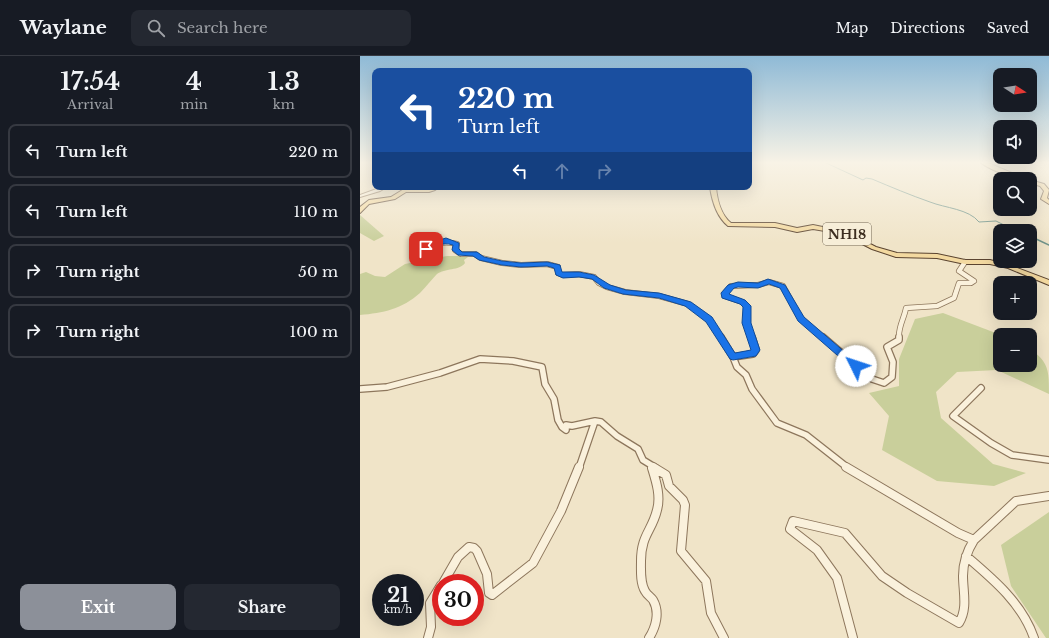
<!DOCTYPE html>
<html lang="en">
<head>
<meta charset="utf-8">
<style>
	body { margin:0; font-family:"Libre Baskerville",serif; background:#242831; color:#f1f3f6; height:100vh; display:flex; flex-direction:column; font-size:15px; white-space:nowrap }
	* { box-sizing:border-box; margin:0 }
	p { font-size:13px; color:#9ea1a6 }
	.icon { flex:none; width:22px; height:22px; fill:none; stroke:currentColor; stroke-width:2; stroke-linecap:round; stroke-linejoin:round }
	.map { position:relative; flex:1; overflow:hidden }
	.details { display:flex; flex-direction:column; background:#171b24; width:360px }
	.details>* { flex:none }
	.guide { position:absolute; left:12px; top:12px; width:380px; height:122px; border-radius:8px; box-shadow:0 4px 16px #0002; background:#1a4fa0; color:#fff; overflow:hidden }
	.needle { width:26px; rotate:102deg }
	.tools { position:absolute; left:633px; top:12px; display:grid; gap:8px }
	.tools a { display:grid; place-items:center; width:44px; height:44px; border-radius:8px; background:#171b24; box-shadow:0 4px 16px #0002; font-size:20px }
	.speed { position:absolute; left:12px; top:518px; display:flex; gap:8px; font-size:20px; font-weight:700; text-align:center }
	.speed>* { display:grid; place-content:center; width:52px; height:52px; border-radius:50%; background:#171b24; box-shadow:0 4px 16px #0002; line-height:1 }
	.speed small { font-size:10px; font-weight:400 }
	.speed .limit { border:6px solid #d22; background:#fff; color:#111 }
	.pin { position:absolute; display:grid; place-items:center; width:34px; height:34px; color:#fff; margin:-17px; border-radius:8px; box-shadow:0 2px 6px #0006 }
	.me { position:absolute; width:44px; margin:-22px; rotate:311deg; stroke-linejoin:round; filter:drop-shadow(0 0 3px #0008) }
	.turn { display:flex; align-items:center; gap:14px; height:84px; padding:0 20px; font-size:18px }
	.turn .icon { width:52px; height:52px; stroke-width:2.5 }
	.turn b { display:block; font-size:28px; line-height:34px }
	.lanes { display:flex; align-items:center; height:38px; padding:0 20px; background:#0003; justify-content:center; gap:20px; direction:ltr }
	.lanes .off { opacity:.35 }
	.eta { display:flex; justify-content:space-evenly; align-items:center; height:68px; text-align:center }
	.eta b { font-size:24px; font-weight:800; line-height:28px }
	.cta { display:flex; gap:8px; margin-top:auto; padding:8px 20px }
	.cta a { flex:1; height:46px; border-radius:8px; background:#8c9099; color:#fff; font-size:16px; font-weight:800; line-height:46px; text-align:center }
	.cta a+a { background:#242831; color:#f1f3f6 }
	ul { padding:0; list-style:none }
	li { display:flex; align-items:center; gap:12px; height:54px; margin:0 8px 6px; padding:0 12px; border:2px solid #363941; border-radius:8px }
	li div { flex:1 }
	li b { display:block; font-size:15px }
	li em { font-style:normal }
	header { display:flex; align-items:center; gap:24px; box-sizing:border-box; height:56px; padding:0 20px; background:#171b24; border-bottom:1px solid #363941 }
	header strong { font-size:19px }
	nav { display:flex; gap:22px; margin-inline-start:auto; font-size:14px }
	.search { width:280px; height:36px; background:#242831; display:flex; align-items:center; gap:10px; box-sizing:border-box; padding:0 14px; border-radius:8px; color:#9ea1a6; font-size:15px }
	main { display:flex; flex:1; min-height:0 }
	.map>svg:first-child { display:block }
	.green { fill:#c9cf9b }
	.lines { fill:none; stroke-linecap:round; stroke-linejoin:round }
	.stream-far1 { stroke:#6f938a; stroke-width:1 }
	.stream { stroke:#6f938a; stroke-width:1.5 }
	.minor-far2-casing { stroke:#8d765c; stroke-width:6 }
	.minor-far1-casing { stroke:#8d765c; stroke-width:8 }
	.minor-casing { stroke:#8d765c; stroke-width:10 }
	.tertiary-casing { stroke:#8d765c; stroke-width:2 }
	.primary-casing { stroke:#5b4430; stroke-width:2 }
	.minor-far2 { stroke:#faf1dc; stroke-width:4.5 }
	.minor-far1 { stroke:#faf1dc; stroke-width:5.5 }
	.minor { stroke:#faf1dc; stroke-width:8 }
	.tertiary { fill:#faf1dc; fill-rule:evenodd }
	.primary { fill:#f3d9a0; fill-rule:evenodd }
	.route { fill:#1a73e8; stroke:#114b97 }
	.labels { text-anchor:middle; stroke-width:3; stroke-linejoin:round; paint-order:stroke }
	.shield { fill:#f7eed8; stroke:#756857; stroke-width:1 }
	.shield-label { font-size:13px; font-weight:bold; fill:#3d2e20 }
</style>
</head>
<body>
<header>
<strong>Waylane</strong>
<div class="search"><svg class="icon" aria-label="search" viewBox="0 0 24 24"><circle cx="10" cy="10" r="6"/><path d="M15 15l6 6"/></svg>Search here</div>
<nav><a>Map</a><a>Directions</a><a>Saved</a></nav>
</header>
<main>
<section class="details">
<div class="eta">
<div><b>17:54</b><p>Arrival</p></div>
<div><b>4</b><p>min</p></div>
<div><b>1.3</b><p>km</p></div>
</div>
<ul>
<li><svg class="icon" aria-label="left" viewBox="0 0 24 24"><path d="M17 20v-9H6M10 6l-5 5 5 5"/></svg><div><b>Turn left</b></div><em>220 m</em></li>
<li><svg class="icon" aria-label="left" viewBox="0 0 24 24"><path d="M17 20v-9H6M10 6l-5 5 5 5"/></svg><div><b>Turn left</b></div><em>110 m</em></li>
<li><svg class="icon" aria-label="right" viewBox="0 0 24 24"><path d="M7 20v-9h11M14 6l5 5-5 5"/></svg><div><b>Turn right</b></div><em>50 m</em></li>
<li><svg class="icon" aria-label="right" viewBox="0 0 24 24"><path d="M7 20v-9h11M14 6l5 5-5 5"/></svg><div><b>Turn right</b></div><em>100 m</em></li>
</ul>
<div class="cta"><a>Exit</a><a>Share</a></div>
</section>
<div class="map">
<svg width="689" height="582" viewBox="0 0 689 582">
	<rect width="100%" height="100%" fill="#f0e4c8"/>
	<path class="green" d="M0,159L24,180L14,185L0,177Z
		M87,200H104L108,201L104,204L105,207C99,215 85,212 77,218C71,224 66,231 60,237C42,253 23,257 0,259V218L6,216L15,220L25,221L45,208Z
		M583,257L641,279L640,309H670V293C689,306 689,315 689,338L637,314L597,316L576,336L581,362L633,408L666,417L634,430L577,425L522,394L529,360L509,337L539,330V303L555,263Z
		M689,456V582H686L651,530L641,489Z"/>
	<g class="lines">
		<path class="stream-far1" d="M464,106L503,124L506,122L512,123C531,131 550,139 570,146C585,152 609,153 619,166L636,165L656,175
			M670,180L676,183"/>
		<path class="stream" d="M674,182L689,189"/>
		<g class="minor-far2-casing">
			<path id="minor-far2" d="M61,196C74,188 82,184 97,188L95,194L101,198H115L121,202L142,207L161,209L187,208L198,211V217L203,219L219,218L234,221L239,227L247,231L265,236L299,240L328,248L349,263L361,282
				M392,282L387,267V250L382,246L365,240V237L371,230L398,229L409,226L423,230L441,263L464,282
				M539,282C538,271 544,263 546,252L577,250L594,242L599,227H611L614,225L599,215L605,206"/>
		</g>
		<g class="minor-far1-casing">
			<path id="minor-far1" d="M361,281L373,301L393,298L396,294L392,281
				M463,281L512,323L524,327L532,321L533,306L527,291L539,284V281
				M373,301L377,311L386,319L392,333L417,367L446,379L488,412
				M621,332L593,360L631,387L652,399L689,404
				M0,333L27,331L80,317L120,303L153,305L182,311L185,328L194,343L198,364L202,371L206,374V369L212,370L235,365L241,366L257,380L278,393L283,404L296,412
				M219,412L235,365"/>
		</g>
		<g class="minor-casing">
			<path id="minor" d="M293,411L306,419L309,430L323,444L325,449L321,495L346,525L351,557L364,582
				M486,411L598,477L614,484L656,445L689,440
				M606,500C633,523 662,547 674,582
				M83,527L98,501L109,491L114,492L117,495L127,518L129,537L132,539L173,507L201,455L219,411
				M68,582L71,571L70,547L81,529
				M289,582C296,571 300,556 293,544C291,541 287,539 285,535C280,527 281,514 281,505C281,479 292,475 297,454C301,440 296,425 292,412
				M493,582L477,522L457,494L430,473L433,465L485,477L522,520L547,537L599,567C608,552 603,536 603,520C603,507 607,495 614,484"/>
		</g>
		<g class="tertiary-casing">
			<path id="tertiary" d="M22,131H27L20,135L0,141V139Z"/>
		</g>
		<g class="primary-casing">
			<path id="primary" d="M620,106H626L666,123C653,123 630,114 620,106Z
				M670,124L684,128L689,134L687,142L689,144V148L681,143L684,135L680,130L670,127Z
				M73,131H79L75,134L69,136H46L35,143L9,148L0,157V151L9,144L31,141L44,133H66Z
				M350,131H356C357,143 361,159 371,167H415L437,172L453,169L487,176L516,191L537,197L577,198L605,204H630L652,210L689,224V229L648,212L630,208H605L577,202L536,201L512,193L483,178L453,173L437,176L415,171L368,170C357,161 352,145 350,131Z"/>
		</g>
		<use href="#minor-far2" class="minor-far2"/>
		<use href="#minor-far1" class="minor-far1"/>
		<use href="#minor" class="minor"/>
		<use href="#tertiary" class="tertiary"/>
		<use href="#primary" class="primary"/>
	</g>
	<linearGradient id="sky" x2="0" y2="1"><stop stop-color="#8fbad6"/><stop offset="0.57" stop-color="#f8f3e6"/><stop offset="1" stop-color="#f8f3e6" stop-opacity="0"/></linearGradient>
	<rect width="689" height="187" fill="url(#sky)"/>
	<path class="route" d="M86,182L99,187V193L102,196H117L124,201L142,205L161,207L187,206L200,209L202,216H219L234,219L250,229L266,234L299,237L331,246L352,261L375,297L391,294L382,267L383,251L380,248L362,242L361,237L368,229L378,226L398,227L408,223L425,229L444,261L501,310L500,313H493L438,265L420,232L409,228L398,232L378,231L374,232L369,238L385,244L391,250V267L400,294L396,300L373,304L370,303L346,266L325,250L299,242L263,238L244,232L232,223L219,221L203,222L196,219L194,212L187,210L161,211L142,209L119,204L113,200L98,199L92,194L93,189C81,185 76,192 66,195L62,193L70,187Z"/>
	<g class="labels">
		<rect class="shield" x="463" y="167" width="48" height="22" rx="3"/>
		<g class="shield-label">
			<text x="487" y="183">NH18</text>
		</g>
	</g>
</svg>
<div class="tools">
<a><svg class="needle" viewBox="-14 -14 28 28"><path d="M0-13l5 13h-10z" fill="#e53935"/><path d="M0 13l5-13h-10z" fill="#9ea1a6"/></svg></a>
<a><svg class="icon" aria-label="sound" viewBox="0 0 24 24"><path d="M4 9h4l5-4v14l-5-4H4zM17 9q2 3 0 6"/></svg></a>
<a><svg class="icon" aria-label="search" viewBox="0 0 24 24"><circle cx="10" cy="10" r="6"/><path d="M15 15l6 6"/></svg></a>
<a><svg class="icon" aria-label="layers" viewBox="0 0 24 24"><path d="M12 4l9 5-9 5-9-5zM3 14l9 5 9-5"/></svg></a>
<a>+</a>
<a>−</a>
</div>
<div class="speed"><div>21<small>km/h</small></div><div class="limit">30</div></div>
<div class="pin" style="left:66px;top:193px;background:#d93025"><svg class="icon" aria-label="arrive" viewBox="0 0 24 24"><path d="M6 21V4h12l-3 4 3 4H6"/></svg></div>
<svg class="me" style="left:496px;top:310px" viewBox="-20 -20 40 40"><circle r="19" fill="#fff"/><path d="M0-13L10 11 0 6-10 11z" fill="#1a73e8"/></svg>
<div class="guide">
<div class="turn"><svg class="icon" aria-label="left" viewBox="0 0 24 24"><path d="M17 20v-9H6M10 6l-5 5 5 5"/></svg><div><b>220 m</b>Turn left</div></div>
<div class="lanes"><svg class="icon" aria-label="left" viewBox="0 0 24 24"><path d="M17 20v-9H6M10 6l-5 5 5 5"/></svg><svg class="icon off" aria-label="ahead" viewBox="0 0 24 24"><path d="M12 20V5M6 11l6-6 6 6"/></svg><svg class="icon off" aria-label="right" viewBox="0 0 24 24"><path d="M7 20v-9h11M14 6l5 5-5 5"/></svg></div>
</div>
</div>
</main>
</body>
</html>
